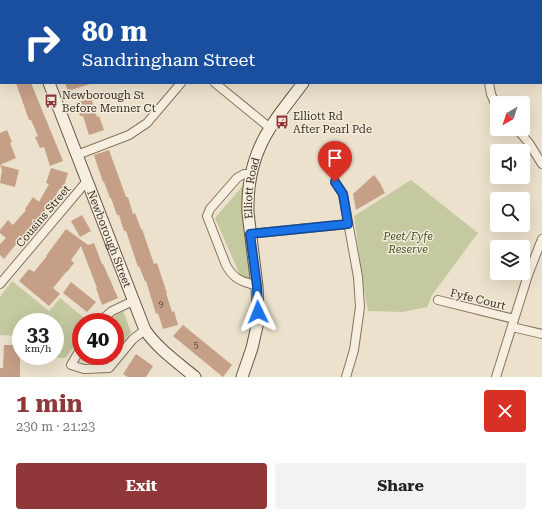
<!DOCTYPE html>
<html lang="en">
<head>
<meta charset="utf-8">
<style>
	body { margin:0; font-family:"Roboto Serif",serif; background:#f2f2f2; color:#222; height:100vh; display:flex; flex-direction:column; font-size:15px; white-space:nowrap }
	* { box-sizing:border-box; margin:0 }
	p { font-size:13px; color:#767676 }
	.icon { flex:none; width:22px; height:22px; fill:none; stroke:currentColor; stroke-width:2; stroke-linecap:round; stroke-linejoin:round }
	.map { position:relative; height:377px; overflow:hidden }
	.drawer { display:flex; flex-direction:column; background:#fff; flex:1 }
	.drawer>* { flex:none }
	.hud { position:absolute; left:0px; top:0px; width:542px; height:84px; box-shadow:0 4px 16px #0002; background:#1a4fa0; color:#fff; overflow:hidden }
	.needle { width:26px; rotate:219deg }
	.buttons { position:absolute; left:490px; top:96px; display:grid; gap:8px }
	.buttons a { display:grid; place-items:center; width:40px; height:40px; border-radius:4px; background:#fff; box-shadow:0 4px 16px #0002; font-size:20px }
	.speed { position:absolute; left:12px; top:313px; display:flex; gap:8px; font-size:20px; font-weight:700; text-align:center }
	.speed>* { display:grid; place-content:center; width:52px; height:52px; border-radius:50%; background:#fff; box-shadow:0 4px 16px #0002; line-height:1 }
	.speed small { font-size:10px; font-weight:400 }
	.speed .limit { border:6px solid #d22; background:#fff; color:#111 }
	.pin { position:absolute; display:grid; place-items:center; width:34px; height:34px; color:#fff; margin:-41px -17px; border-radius:50% 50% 50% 0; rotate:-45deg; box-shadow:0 0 4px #0007 }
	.pin .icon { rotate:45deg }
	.me { position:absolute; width:44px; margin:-22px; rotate:358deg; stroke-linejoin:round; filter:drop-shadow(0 0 3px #0008) }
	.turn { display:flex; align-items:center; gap:14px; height:84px; padding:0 16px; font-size:18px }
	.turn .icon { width:52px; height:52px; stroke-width:2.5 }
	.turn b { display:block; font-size:28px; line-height:34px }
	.round { display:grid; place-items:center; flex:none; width:42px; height:42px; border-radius:4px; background:#f2f2f2 }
	.summary { display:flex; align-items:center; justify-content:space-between; height:68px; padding:0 16px }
	h1 { font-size:24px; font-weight:700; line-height:30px; color:#90373a }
	.button { display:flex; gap:8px; margin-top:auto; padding:8px 16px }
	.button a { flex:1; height:46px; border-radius:4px; background:#90373a; color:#fff; font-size:16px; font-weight:700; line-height:46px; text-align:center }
	.button a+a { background:#f2f2f2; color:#222 }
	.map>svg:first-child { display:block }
	.green { fill:#c5c9a0 }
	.building { fill:#c59f86 }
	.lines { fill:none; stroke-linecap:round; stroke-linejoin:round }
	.street-casing { stroke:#877461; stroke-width:10 }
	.secondary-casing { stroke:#695644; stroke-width:13 }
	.street { stroke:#f6efdf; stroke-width:8 }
	.secondary { stroke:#f6efdf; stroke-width:11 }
	.route-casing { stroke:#114b97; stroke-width:10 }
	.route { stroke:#1a73e8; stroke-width:7 }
	.labels { text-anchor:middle; stroke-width:3; stroke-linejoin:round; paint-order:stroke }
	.number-label { font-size:9px; fill:#5c4a3c }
	.poi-label { font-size:11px; fill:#392d23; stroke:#f3ecdb; text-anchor:start }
	.street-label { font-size:11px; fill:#392d23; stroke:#f3ecdb }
	.park-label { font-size:11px; font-style:italic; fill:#4b532c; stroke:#f3ecdb }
</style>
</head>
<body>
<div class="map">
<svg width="542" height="377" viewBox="0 0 542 377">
	<rect width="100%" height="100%" fill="#ebe1cc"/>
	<path class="green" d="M411,180L478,233L432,295L427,307L403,312L368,311L363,284L354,216Z
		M246,182L253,280L240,275L215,218Z
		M12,281L49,311L60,298L89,322H81V338L65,358L36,357V356H55V322H21V336L0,335V297Z
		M123,311L131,332L115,354V322H104Z
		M81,356H113L107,364L79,360Z"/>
	<path class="building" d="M16,83H31L63,161L50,166L44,147L40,148L35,137L38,136L31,120H29Z
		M65,83H90V84L68,91Z
		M91,98L97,117L99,116L104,130L89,135L83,116H80L76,103Z
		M7,130L12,142L10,143L16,158L0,165V133Z
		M109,150L126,197H128L133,214L135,213L141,229H142L154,264L157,263L167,293H166L172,312L174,311L178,325L163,329L158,313L156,314L146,281H145L139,266L138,267L126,231H124L119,215H117L111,198H110L104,182H103L94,155Z
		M0,165L19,170L15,187L0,183L2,170Z
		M51,168L68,173L63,189L60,188L50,205H49L40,217L27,232H26L4,259L0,255V244L6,238L0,233V230L8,220L13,225L26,210L25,209L33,197L39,202L49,184L46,183Z
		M374,175L380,183L385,193L356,210L353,194Z
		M82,215L91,231L80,237L71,221Z
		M66,229L88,245L94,243L102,264H103L118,298L102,305L96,288H97L81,246L71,260L74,263L67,272V271L53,288L60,294L49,306L19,281L29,269L34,272L47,256H46Z
		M71,282L96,302L87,312L63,293Z
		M183,325L232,365L223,377L173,336Z
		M4,345H20V377H0V368H3Z
		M136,354L153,366L146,377H128L123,374Z"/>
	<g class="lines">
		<g class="street-casing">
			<path id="street" d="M177,0L178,1
				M363,1V0
				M215,83L270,128
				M489,83L491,94L497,108
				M517,129L529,143L542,164
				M77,155L129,135L147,123L181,83
				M251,174H244L237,178L210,209L207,216L226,265C234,280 242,281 257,286
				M335,182L343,194L358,277L360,307L354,350L346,377
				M250,234L348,224
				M0,284L87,181
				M438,300L514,319
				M99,322L112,311L133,301
				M512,327L542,334
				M81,348L71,365L84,369L109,368L133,339L145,330
				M496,377L528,275L542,239"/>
		</g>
		<g class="secondary-casing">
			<g id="secondary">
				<path d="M2,0L3,1"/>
				<path d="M350,1L353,0"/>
				<path d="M541,65H542"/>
				<path id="s1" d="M49,83L145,330C158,349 177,362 195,377"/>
				<path id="s2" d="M242,377L252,348L257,326L258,312L257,286L248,213C247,183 254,153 270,128C280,112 292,98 303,83"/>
			</g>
		</g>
		<use href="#street" class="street"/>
		<use href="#secondary" class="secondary"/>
	</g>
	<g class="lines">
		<g class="route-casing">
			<path id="route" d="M258,312L257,286L250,234L348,224L343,194L335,182"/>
		</g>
		<use href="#route" class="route"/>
	</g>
	<defs>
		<g id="bus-bare" transform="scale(1.08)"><path d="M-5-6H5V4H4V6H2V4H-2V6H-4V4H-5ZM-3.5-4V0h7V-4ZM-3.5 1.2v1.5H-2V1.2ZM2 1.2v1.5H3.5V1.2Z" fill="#90373a" stroke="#f3ecdb" stroke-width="2.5" paint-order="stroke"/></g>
	</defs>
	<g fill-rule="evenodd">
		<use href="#bus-bare" x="51" y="101"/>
		<use href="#bus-bare" x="282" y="122"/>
	</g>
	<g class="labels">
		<g class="number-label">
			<text x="161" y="307">9</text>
			<text x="196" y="348">5</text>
		</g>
		<g class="poi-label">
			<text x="62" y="99">Newborough St<tspan x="62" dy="13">Before Menner Ct</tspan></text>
			<text x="293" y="120">Elliott Rd<tspan x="293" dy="13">After Pearl Pde</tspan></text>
		</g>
		<g class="street-label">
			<text dy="4" stroke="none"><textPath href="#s2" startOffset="192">Elliott Road</textPath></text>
			<text transform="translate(43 216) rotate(-50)" y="4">Cousins Street</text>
			<text dy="4" stroke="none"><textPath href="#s1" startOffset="167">Newborough Street</textPath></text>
			<text transform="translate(478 299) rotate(14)" y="4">Fyfe Court</text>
		</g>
		<g class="park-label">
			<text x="408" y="240">Peet/Fyfe<tspan x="408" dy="13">Reserve</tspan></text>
		</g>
	</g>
</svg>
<div class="buttons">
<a><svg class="needle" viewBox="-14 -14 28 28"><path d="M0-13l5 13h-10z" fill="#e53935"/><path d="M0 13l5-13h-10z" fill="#767676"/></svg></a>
<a><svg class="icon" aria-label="sound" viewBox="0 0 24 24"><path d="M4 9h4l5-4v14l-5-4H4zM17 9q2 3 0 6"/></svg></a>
<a><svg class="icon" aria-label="search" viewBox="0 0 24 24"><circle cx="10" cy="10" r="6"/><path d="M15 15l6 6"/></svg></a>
<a><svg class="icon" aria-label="layers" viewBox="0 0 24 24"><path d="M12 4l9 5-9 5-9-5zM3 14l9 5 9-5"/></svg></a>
</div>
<div class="speed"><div>33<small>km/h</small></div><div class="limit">40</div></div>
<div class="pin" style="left:335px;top:182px;background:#d93025"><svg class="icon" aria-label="arrive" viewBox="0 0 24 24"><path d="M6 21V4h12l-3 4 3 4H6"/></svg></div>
<svg class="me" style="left:258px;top:312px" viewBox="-20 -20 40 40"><path d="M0-17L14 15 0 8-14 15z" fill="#1a73e8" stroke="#fff" stroke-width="4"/></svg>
<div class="hud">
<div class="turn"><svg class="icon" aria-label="right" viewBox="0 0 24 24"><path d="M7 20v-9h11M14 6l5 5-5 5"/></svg><div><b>80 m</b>Sandringham Street</div></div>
</div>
</div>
<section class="drawer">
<div class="summary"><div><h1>1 min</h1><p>230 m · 21:23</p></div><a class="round" style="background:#d93025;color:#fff"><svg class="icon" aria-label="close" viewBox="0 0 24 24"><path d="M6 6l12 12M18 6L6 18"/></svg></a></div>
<div class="button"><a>Exit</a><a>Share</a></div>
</section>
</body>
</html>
